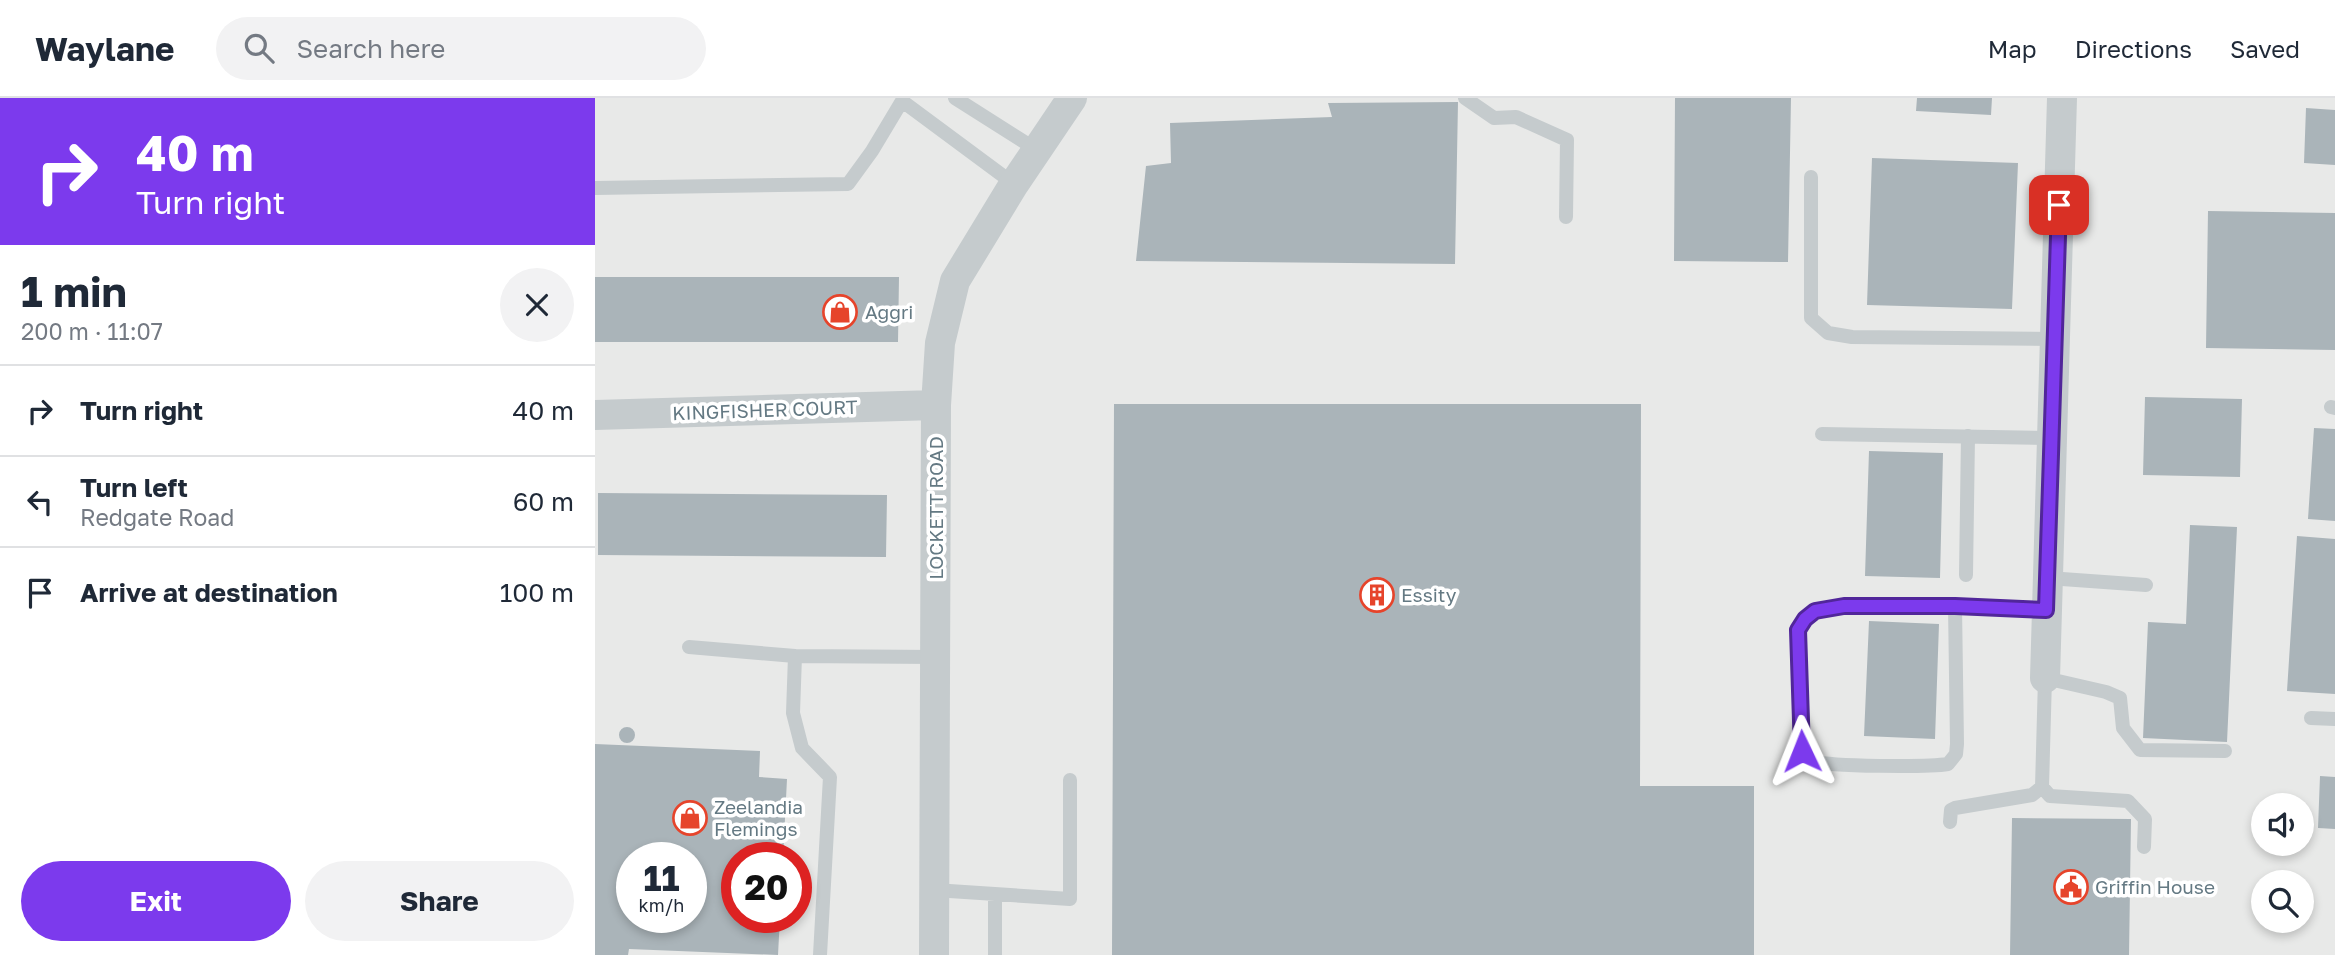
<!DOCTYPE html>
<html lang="en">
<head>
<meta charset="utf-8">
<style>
	body { margin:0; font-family:"Golos Text",sans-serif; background:#f2f2f3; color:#1f2937; height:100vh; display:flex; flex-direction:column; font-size:26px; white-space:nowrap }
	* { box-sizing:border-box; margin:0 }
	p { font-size:23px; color:#747a83 }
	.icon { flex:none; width:38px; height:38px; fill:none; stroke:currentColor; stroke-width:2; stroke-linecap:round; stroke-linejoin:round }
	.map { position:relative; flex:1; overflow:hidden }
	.details { display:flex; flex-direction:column; background:#fff; width:595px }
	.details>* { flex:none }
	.top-card { background:#7c3aed; color:#fff; overflow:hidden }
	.fabs { position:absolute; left:1656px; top:695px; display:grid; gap:14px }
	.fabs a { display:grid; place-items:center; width:63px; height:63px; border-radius:50%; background:#fff; box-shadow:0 4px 10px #0003; font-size:35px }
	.speed { position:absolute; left:21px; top:744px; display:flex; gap:14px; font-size:35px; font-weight:700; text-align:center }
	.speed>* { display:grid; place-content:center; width:91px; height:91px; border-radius:50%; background:#fff; box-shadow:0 4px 10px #0003; line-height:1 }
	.speed small { font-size:18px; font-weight:400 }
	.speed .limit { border:10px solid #d22; background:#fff; color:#111 }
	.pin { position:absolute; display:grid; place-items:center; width:60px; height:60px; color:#fff; margin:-30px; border-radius:14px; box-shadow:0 4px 10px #0006 }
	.me { position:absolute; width:77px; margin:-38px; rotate:358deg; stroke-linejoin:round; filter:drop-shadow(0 0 5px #0008) }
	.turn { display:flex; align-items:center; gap:24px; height:147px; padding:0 21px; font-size:32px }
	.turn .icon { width:91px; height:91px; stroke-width:2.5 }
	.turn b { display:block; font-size:49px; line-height:60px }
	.round { display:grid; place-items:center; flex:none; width:74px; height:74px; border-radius:37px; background:#f2f2f3 }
	.head { display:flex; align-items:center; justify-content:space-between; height:119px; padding:0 21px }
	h1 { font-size:42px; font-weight:700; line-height:52px }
	.action { display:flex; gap:14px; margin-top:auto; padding:14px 21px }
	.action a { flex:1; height:80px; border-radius:42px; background:#7c3aed; color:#fff; font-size:28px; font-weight:700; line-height:80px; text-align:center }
	.action a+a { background:#f2f2f3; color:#1f2937 }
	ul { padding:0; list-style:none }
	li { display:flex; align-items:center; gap:21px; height:91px; padding:0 21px; border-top:2px solid #e0e1e3 }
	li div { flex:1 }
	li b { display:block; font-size:26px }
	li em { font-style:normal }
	header { display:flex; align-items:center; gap:42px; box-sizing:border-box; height:98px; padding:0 35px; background:#fff; border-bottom:2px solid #e0e1e3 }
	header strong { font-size:33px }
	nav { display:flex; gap:38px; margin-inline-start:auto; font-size:24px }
	.search { width:490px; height:63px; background:#f2f2f3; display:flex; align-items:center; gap:18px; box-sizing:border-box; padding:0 24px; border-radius:38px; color:#747a83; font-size:26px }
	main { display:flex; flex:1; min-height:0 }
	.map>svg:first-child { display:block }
	.built { fill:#e8e9e8; fill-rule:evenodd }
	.building { fill:#aab4b9; fill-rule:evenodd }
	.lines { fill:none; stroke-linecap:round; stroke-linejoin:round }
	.lane { stroke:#c5cbcd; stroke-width:14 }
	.street { stroke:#c5cbcd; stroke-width:30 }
	.route-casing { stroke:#51269a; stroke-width:18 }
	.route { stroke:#7c3aed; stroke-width:12 }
	.labels { text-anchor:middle; stroke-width:7; stroke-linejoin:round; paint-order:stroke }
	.poi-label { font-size:19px; fill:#647983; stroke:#fff; text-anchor:start }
	.street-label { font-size:19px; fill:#647983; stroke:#fff }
</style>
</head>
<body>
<header>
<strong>Waylane</strong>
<div class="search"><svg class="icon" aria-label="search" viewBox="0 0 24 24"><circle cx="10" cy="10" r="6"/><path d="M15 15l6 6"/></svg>Search here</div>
<nav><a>Map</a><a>Directions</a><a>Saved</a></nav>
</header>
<main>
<section class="details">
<div class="top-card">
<div class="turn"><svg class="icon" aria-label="right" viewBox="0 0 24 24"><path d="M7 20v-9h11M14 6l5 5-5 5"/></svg><div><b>40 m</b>Turn right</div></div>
</div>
<div class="head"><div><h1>1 min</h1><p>200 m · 11:07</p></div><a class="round"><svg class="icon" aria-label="close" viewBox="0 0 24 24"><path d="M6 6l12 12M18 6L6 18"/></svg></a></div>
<ul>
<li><svg class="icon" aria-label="right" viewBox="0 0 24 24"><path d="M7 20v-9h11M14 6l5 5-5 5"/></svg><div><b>Turn right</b></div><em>40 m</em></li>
<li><svg class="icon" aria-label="left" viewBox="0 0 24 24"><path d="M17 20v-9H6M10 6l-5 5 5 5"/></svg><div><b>Turn left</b><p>Redgate Road</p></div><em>60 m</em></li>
<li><svg class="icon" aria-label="arrive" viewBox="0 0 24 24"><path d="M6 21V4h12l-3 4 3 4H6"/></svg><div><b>Arrive at destination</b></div><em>100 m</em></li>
</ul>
<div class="action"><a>Exit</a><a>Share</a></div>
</section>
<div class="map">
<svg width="1740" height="857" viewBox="0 0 1740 857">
	<rect width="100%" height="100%" fill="#faf9f7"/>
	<path class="built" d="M0,0H1740V857H0ZM1668,707H1706V746H1668ZM37,760H96V819H37ZM142,760H201V819H142ZM1668,784H1706V822H1668Z"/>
	<path class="building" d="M1080,0H1196L1193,164L1079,163Z
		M1322,0H1397L1396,17L1321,13Z
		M863,4L860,166L541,163L551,68L576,65L575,25L737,19L733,5Z
		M1711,10L1740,12V67L1709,65Z
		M1277,60L1423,65L1417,211L1272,207Z
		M1613,113L1740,115V252L1611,250Z
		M0,179H304L303,244H0Z
		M1550,299L1647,301L1645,379L1548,377Z
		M519,306H1046L1045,688H1159V857H517Z
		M1719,330L1740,331V423L1713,421Z
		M1274,353L1348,355L1345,480L1270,478Z
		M3,395L292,397L291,459L3,457Z
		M1595,427L1642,429L1632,644L1548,640L1553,524L1591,526Z
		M1702,438L1740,441V596L1692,593Z
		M1274,523L1344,526L1340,641L1269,638Z
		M24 637a8 8 0 1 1 16 0a8 8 0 1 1-16 0Z
		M0,646L165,653L164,679L192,681L188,760H142V819H185L183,857L34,851L33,857H0ZM37,760H96V819H37Z
		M1725,678L1740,679V731L1723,730Z
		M1417,720L1536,721L1534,857H1415Z"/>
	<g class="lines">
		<path class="lane" d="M360,0L442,52
			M870,0L899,20L921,19L972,42L971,119
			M1216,79V220L1233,235L1257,239L1460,241
			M0,90L253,86L277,53L307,3L419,86
			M1736,309L1740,310
			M1227,336L1457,340
			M1371,477L1373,338
			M1453,480L1551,487
			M1360,508L1362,646L1361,656L1353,666C1335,669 1234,669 1219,663C1214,661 1211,657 1207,653L1203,532L1210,521L1220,513L1249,508H1360L1452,512
			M94,549L200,558L198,615L207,650L235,679L225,857
			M200,558L340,559
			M1716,620L1740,621
			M1447,689L1455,698L1533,703L1550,721L1549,749
			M1355,724L1356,712L1360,710L1437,697L1447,689L1450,580L1511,594L1525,600L1528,630L1545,652L1630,653
			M339,792L475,801V682
			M400,857V796"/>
		<path class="street" d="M0,317L341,307
			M1450,580L1467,0
			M339,857L341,307L345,245L360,183L419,86L477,0"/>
	</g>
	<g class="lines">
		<g class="route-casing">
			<path id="route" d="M1207,653L1203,532L1210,521L1220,513L1249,508H1360L1451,512L1464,107"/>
		</g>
		<use href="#route" class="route"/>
	</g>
	<defs>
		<g id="shop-ring" transform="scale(1.75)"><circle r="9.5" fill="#fff" stroke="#e6442b" stroke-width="1.5"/><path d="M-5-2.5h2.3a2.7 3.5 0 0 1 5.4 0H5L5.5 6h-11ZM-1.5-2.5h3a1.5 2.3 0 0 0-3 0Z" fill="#e6442b"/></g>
		<g id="building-ring" transform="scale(1.75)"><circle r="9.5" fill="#fff" stroke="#e6442b" stroke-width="1.5"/><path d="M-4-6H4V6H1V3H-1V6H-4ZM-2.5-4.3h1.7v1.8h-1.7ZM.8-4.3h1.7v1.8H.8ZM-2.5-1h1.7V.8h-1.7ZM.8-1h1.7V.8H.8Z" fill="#e6442b"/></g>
		<g id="civic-ring" transform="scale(1.75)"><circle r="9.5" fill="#fff" stroke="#e6442b" stroke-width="1.5"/><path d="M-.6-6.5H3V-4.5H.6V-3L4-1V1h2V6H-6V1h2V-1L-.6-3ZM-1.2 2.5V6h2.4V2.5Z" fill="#e6442b"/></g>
	</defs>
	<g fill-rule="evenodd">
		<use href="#shop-ring" x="245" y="214"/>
		<use href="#building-ring" x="782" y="497"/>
		<use href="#shop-ring" x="95" y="720"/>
		<use href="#civic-ring" x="1476" y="789"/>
	</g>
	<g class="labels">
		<g class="poi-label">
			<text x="270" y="221">Aggri</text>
			<text x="806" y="504">Essity</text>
			<text x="119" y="716">Zeelandia<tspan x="119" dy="22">Flemings</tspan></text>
			<text x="1500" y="796">Griffin House</text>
		</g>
		<g class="street-label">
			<text transform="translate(170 312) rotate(-2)" y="7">KINGFISHER COURT</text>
			<text transform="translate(341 410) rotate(-90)" y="7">LOCKETT ROAD</text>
		</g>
	</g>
</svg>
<div class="fabs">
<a><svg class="icon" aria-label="sound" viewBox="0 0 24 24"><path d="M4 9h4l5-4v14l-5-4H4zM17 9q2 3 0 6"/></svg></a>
<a><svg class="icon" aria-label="search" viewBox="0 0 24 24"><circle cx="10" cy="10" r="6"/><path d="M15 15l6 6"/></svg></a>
</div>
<div class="speed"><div>11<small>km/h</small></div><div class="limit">20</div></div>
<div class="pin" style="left:1464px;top:107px;background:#d93025"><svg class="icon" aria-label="arrive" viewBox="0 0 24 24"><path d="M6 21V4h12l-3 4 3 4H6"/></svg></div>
<svg class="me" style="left:1207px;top:653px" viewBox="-20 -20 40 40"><path d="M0-17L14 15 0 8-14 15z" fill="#7c3aed" stroke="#fff" stroke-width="4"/></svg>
</div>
</main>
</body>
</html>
